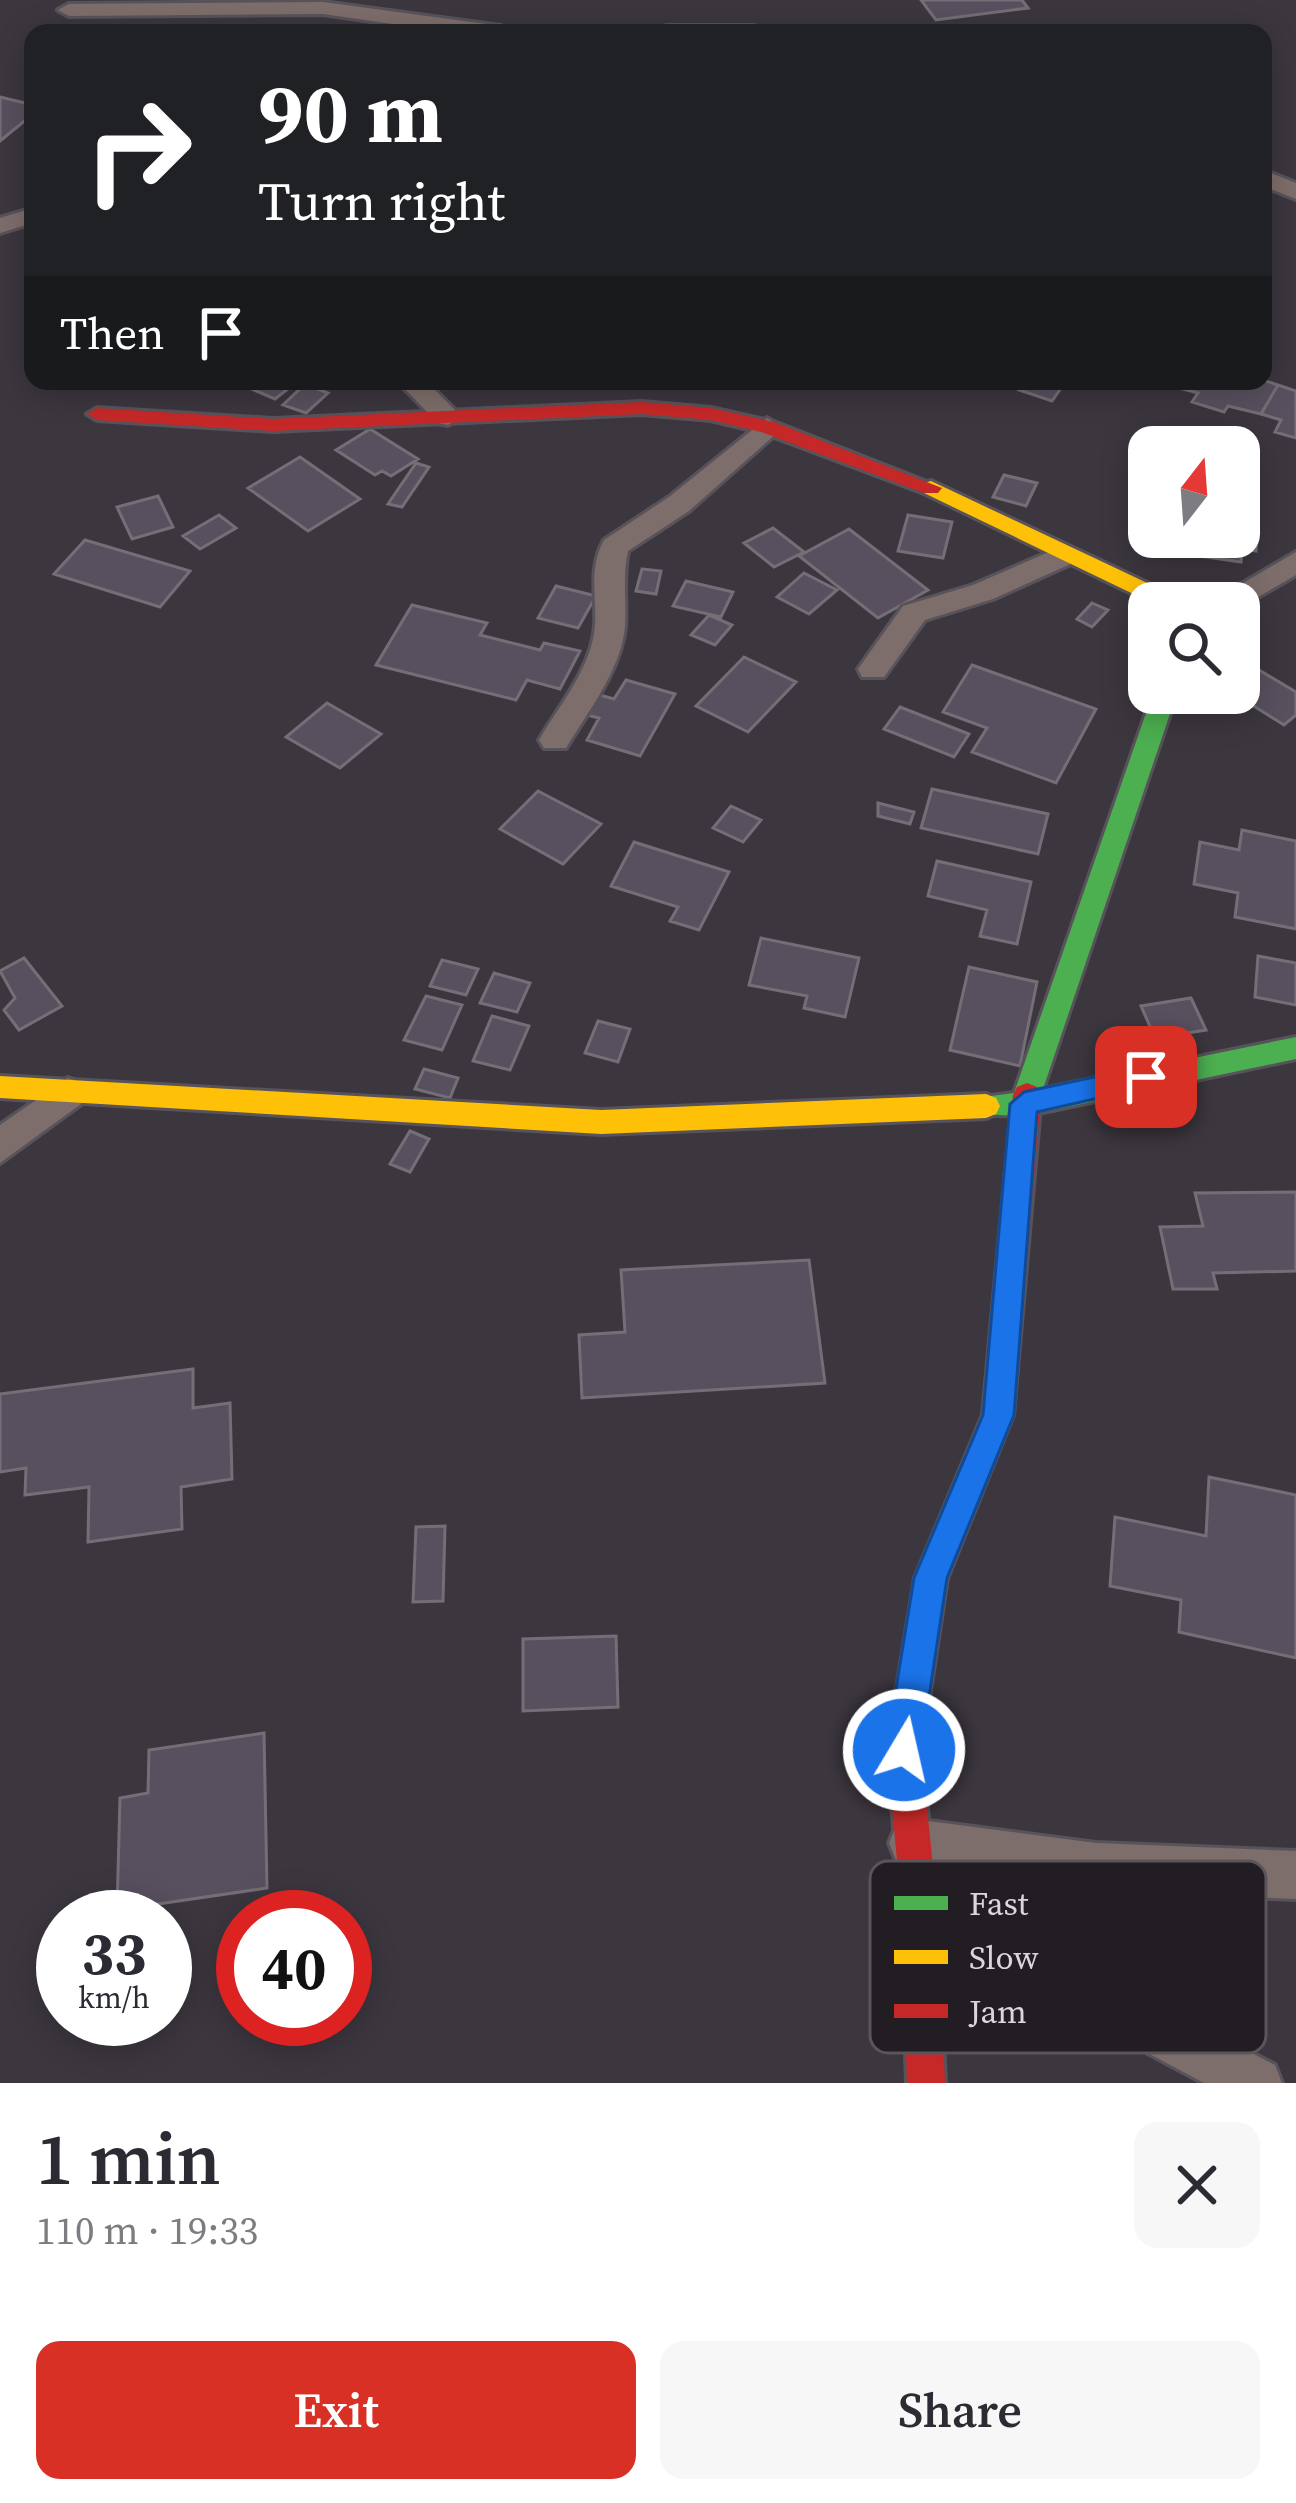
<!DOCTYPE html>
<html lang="en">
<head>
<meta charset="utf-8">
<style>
	body { margin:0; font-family:"Source Serif 4",serif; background:#f7f7f7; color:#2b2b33; height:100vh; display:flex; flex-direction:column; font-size:45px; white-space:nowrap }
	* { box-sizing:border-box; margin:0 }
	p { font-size:39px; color:#7c7c81 }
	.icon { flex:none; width:66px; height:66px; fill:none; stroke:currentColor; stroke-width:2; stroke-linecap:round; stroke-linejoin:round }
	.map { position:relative; height:2083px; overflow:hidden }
	.panel { display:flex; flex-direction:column; background:#fff; flex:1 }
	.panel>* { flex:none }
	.top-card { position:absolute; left:24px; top:24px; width:1248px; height:366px; border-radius:24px; box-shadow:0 6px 30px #0003; background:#202124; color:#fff; overflow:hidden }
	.needle { width:78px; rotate:17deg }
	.buttons { position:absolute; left:1128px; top:426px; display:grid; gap:24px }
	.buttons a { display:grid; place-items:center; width:132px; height:132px; border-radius:24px; background:#fff; box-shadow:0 6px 30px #0003; font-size:60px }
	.speed { position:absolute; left:36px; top:1890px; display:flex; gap:24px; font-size:60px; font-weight:700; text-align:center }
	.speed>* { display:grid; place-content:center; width:156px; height:156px; border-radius:50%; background:#fff; box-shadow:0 6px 30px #0003; line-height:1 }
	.speed small { font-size:30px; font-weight:400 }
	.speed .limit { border:18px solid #d22; background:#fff; color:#111 }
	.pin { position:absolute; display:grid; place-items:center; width:102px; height:102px; color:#fff; margin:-51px; border-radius:24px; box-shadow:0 6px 18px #0006 }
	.me { position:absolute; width:132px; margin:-66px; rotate:9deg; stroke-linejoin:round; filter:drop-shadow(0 0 9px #0008) }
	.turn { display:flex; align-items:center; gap:42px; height:252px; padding:0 36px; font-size:54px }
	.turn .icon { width:156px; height:156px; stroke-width:2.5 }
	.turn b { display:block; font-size:84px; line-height:102px }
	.then { display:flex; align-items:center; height:114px; padding:0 36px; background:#0003; gap:24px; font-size:45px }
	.round { display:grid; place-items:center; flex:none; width:126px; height:126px; border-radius:24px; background:#f7f7f7 }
	.summary { display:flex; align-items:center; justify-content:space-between; height:204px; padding:0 36px }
	h1 { font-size:72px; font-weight:600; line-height:90px }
	.cta { display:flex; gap:24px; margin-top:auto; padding:24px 36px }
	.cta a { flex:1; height:138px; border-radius:24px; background:#d93025; color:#fff; font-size:48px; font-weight:600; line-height:138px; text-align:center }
	.cta a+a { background:#f7f7f7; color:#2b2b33 }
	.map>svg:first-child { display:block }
	.building { fill:#59505f; stroke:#746f76; stroke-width:3 }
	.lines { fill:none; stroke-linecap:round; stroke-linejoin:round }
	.street-casing { stroke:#58535a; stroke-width:6 }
	.fast-casing { stroke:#58535a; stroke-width:6 }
	.slow-casing { stroke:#58535a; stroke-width:6 }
	.jam-casing { stroke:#58535a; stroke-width:6 }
	.street { fill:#7e6e6b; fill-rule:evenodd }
	.fast { fill:#4caf50; fill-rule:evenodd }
	.slow { fill:#ffc107; fill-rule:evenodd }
	.jam { fill:#c62828; fill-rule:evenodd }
	.route { fill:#1a73e8; stroke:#114b97; stroke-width:3 }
	.key { fill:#221d23; stroke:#5a545b; stroke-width:3 }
	.key-label { font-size:33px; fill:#dcd5de }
</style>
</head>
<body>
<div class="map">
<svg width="1296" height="2083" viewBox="0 0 1296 2083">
	<rect width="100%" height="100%" fill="#3c363e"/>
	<path class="building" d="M921,0H1022L1028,8L936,20Z
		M0,97L33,105V114L0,141Z
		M1263,380L1278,385L1261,414L1228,406L1224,412L1192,402L1198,393L1176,387L1180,381Z
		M233,381H298L275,399Z
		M1025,381H1066L1052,401L1019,390Z
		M305,384L328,393L306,413L283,405Z
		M1278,385L1296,391V438L1275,432L1281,420L1261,414Z
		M370,429L418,459L391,476L382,471L375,475L336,450Z
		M300,457L360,499L308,531L248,488Z
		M416,463L429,467L402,507L388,504Z
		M1004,475L1037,483L1026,506L993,497Z
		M158,496L173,527L132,539L117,507Z
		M1239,509L1258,512L1256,551L1242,549L1241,562L1185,554L1186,537H1239Z
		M219,515L236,528L200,549L183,536Z
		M908,515L952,522L943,558L898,551Z
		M773,528L804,552L774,567L744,543Z
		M849,529L928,590L878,618L799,556Z
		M85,540L190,571L160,607L54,574Z
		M642,569L661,571L656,594L636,591Z
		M804,573L837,590L809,614L777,597Z
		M686,581L733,592L721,617L673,606Z
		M556,586L596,596L578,628L538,618Z
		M1092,603L1108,610L1092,627L1077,619Z
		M412,605L487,623L480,635L540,650L544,643L580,651L560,689L527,680L516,700L376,665Z
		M709,615L732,625L715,645L691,635Z
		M744,657L796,682L748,732L696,706Z
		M1239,658L1296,692V715L1284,725L1233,693H1239Z
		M972,665L1096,709L1056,783L972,752L987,728L943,712Z
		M626,680L675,694L640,756L587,740L599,718L587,715L600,695L614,699Z
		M327,703L381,734L340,768L286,737Z
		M900,707L969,734L954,757L884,729Z
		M932,789L1048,814L1038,854L921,828Z
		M538,791L601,824L563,864L500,829Z
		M878,803L914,812L910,824L878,816Z
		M731,806L761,820L743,842L713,828Z
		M1242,830L1296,841V929L1235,917L1238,893L1194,884L1200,842L1239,850Z
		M634,842L729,872L699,930L670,921L678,907L611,886Z
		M937,861L1031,882L1017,944L980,936L987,910L928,896Z
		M761,938L859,958L845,1017L804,1008L807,996L749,985Z
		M1258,956L1296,963V1005L1255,997Z
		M24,958L62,1006L19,1030L4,1010L15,998L0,971Z
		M442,960L478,969L466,995L430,986Z
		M969,967L1037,982L1020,1066L950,1050Z
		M494,973L530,983L517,1012L480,1003Z
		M426,996L462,1005L442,1050L404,1040Z
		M1191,998L1206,1030L1155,1038L1141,1006Z
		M492,1016L529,1026L510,1070L473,1061Z
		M598,1021L630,1029L618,1062L585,1053Z
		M424,1069L458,1078L450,1098L415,1089Z
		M410,1131L429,1139L410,1172L390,1164Z
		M1296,1192V1271L1213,1273L1217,1289H1173L1160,1227L1203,1226L1195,1193Z
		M809,1260L825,1383L582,1398L579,1335L625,1332L621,1270Z
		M193,1369V1408L230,1403L232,1479L181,1487L182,1529L88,1542L89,1487L25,1495L26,1468L0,1472V1394Z
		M1209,1477L1296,1495V1658L1179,1632L1181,1600L1110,1586L1115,1517L1206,1536Z
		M445,1526L443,1601L413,1602L416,1527Z
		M616,1636L618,1707L523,1711V1639Z
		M264,1733L267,1888L117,1910L120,1798L148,1793L149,1750Z"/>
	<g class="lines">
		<g class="street-casing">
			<path id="street" d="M323,2L501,26L512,33H455L323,14L69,16L58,10L69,4Z
				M666,26H755L766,33H655Z
				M1263,170L1296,183V199L1263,186Z
				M33,208V223L0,233V218Z
				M397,381H426L462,417L448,425L438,423Z
				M767,418L781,427L777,433L689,511L628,551C622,578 627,601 625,627C621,670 587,713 566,748H544L539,740C559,706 592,667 595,626C597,596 588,569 604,540L669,497Z
				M1065,545L1080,555L1075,562L993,599L925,620L884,677H862L858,669L903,606L973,585Z
				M1296,552V575L1239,608V603H1209Z
				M68,1078L81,1082L86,1093L81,1104L0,1163V1125Z
				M913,1819L1096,1843L1296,1851V1899L1096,1891L913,1867L896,1860L889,1843L896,1826Z
				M919,1881L1275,2065L1282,2083H1204L902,1922L895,1905L902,1888Z"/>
		</g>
		<g class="fast-casing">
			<path id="fast" d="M1153,693H1177L1043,1089L1296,1037V1059L1024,1116L976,1114L972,1106L976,1098L1014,1093Z"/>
		</g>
		<g class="slow-casing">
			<path id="slow" d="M931,481L1179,598L1182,603H1152L924,493V483Z
				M0,1076L601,1110L986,1094L996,1098L1000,1106L996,1114L986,1118L601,1134L0,1098Z"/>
		</g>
		<g class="jam-casing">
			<path id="jam" d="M642,402L711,408L774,422L942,488L938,493H924L761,432L711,420L642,414L273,431L97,420L87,414L97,408L273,419Z
				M1027,1083L1037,1087L1041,1095L1013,1415L947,1578L921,1750L937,1905L945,2083H907L901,1905L887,1750L915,1578L983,1415L1013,1095L1017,1087Z"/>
		</g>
		<use href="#street" class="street"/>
		<use href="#fast" class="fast"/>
		<use href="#slow" class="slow"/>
		<use href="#jam" class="jam"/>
	</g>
	<path class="route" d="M1146,1066L1156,1069V1085L1037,1112L1014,1415L947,1578L921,1750L916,1763L904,1768L891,1763L886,1750L914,1578L983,1415L1010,1104L1024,1092Z"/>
	<rect x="870" y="1861" width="396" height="192" rx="18" class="key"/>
	<rect x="894" y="1896" width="54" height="14" fill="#4caf50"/>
	<rect x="894" y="1950" width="54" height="14" fill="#ffc107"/>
	<rect x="894" y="2004" width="54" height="14" fill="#c62828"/>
	<g class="key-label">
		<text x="969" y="1915">Fast</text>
		<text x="969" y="1969">Slow</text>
		<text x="969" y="2023">Jam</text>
	</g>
</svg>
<div class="buttons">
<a><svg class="needle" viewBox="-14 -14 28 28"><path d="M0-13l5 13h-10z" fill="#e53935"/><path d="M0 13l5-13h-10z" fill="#7c7c81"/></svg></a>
<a><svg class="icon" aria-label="search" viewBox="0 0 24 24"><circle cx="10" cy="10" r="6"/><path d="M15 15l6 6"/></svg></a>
</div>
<div class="speed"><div>33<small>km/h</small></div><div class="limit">40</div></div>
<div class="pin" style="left:1146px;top:1077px;background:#d93025"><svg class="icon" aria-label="arrive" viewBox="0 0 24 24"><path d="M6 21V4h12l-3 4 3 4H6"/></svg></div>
<svg class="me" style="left:904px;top:1750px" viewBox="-20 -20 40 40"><circle r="17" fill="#1a73e8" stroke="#fff" stroke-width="3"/><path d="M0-11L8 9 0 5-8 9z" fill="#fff"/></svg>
<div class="top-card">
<div class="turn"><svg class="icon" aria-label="right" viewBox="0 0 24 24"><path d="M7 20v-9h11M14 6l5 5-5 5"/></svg><div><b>90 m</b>Turn right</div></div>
<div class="then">Then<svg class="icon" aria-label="arrive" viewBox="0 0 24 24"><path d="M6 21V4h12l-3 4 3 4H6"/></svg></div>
</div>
</div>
<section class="panel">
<div class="summary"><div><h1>1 min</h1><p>110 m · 19:33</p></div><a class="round"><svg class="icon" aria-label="close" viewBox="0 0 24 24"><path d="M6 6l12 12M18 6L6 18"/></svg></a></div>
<div class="cta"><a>Exit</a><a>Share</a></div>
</section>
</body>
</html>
